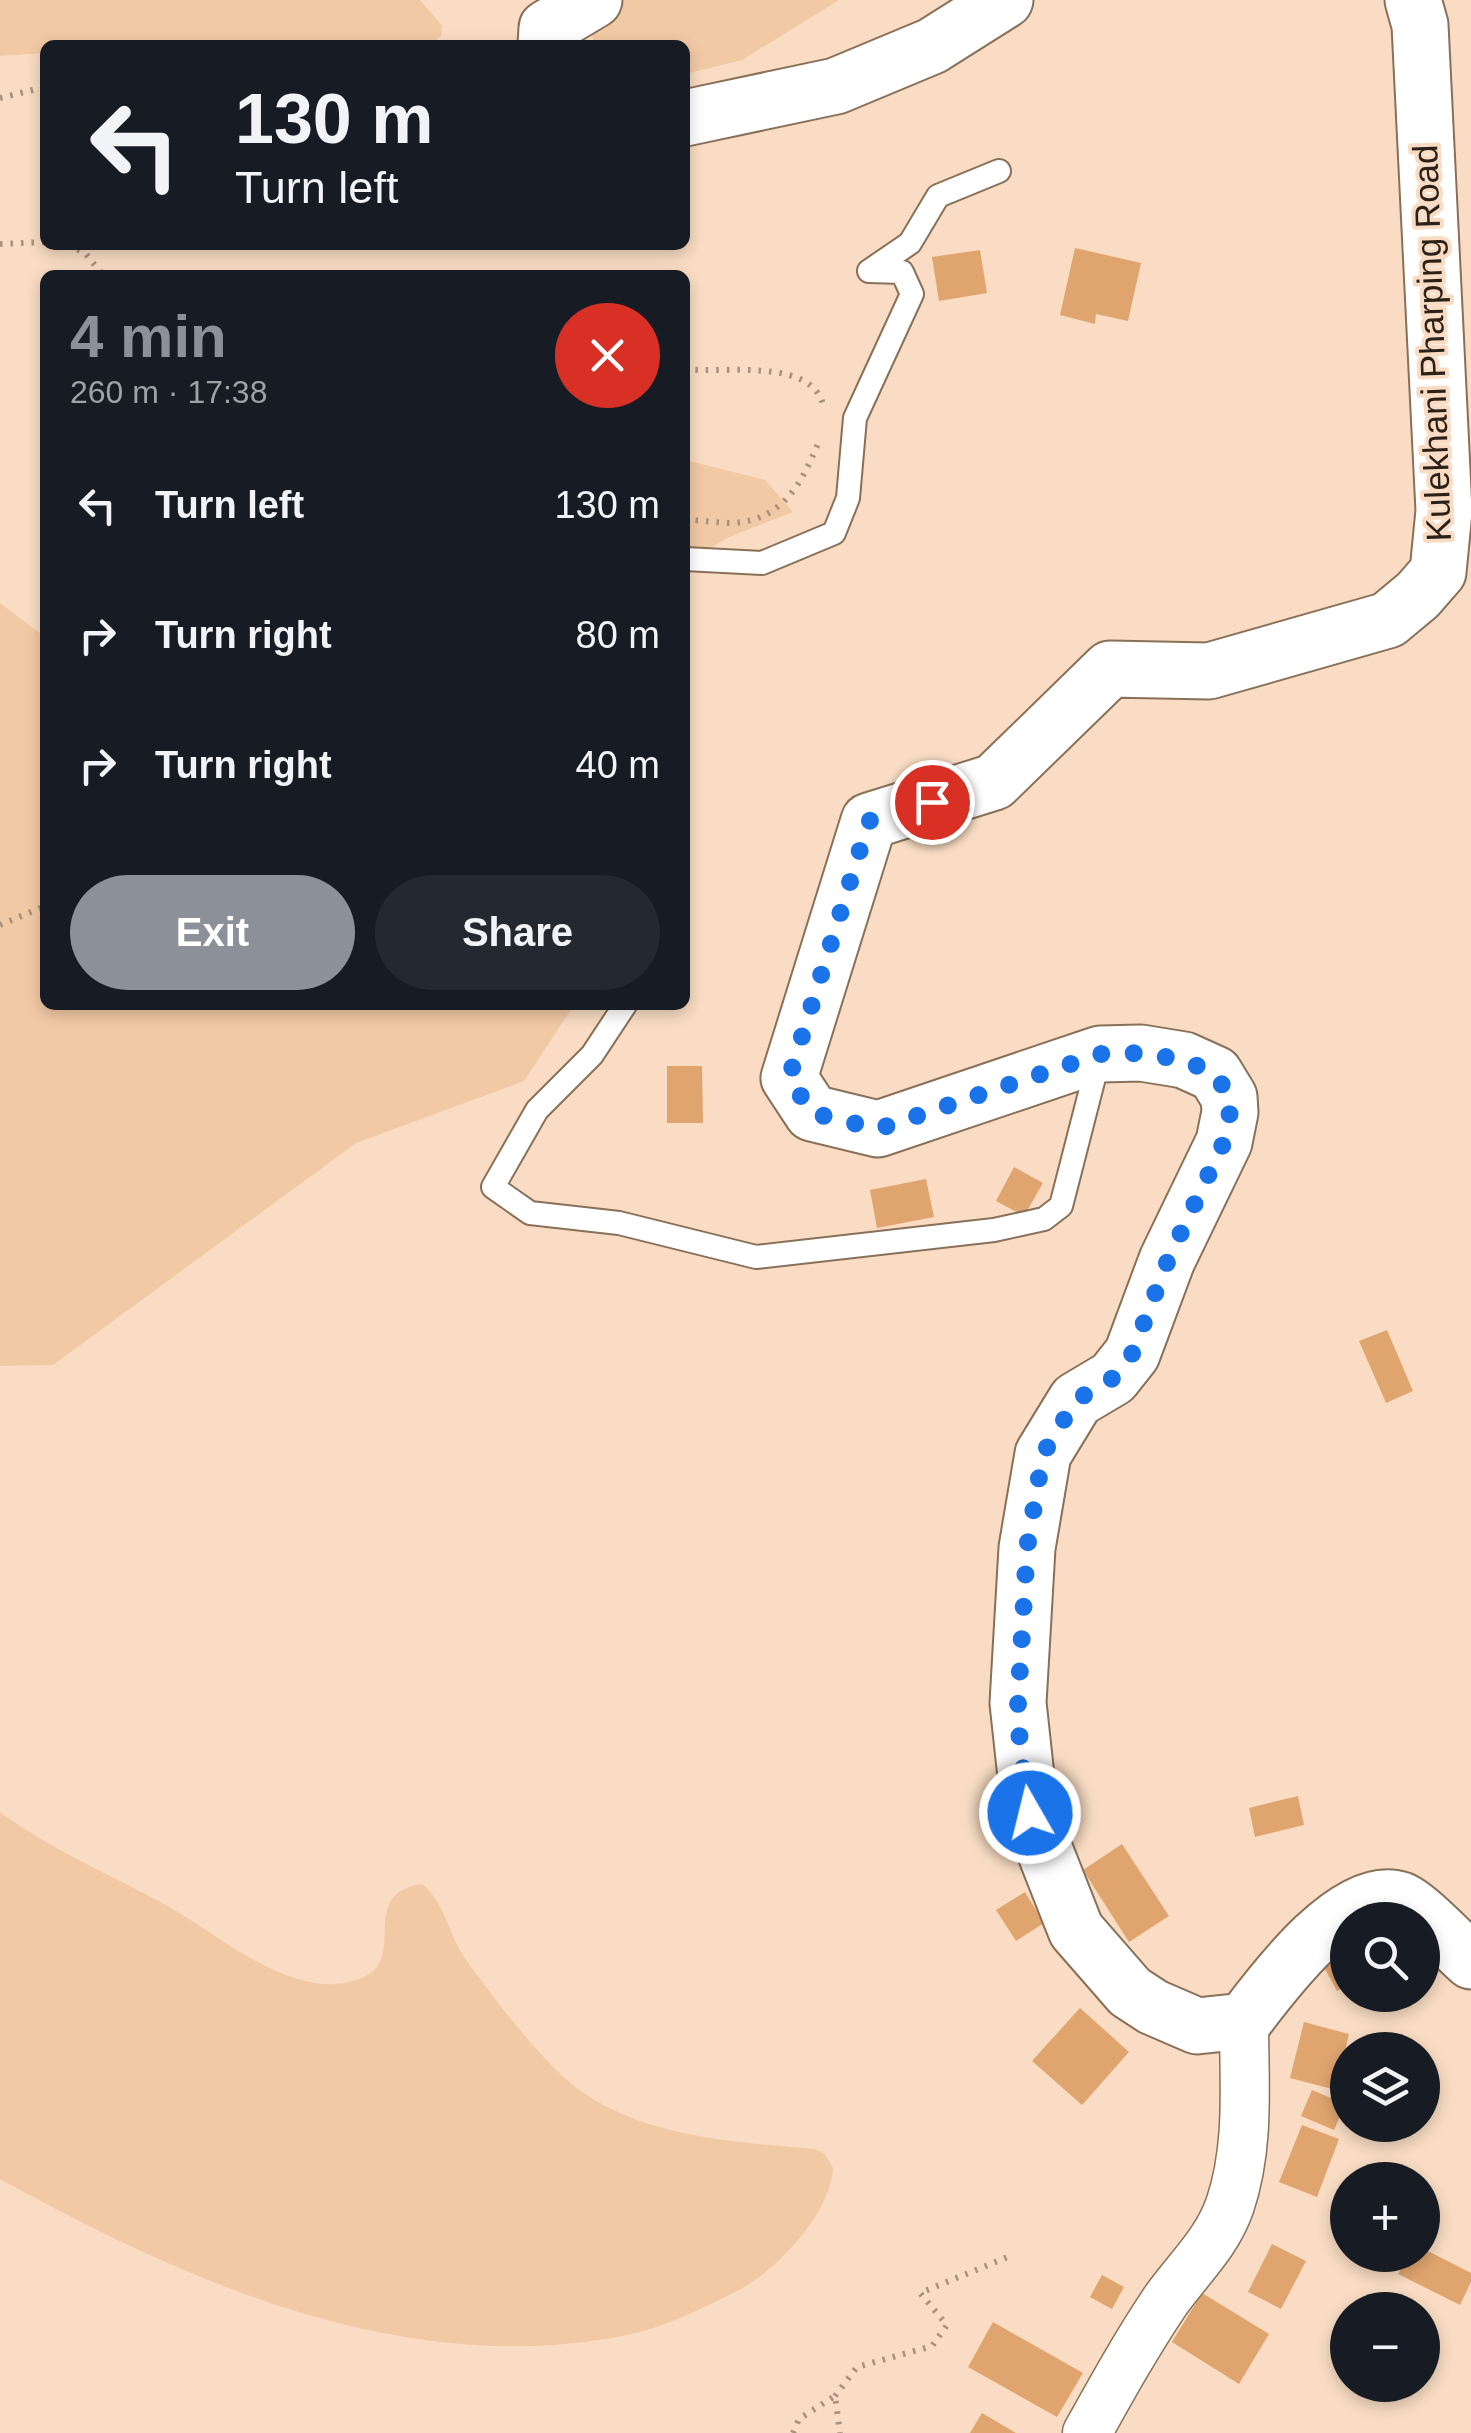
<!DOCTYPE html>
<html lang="en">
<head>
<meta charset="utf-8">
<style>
	body { margin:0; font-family:Arial,sans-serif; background:#242831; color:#f1f3f6; height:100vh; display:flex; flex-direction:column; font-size:38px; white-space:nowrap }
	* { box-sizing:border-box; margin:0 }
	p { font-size:32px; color:#9ea1a6 }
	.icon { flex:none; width:55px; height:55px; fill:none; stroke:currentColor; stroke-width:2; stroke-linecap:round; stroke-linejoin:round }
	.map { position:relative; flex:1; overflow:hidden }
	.panel { position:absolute; left:40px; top:270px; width:650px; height:740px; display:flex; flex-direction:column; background:#171b24; border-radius:15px; box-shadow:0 5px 15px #0003 }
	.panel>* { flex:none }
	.banner { position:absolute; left:40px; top:40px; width:650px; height:210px; border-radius:15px; box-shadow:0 5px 15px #0003; background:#171b24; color:#f1f3f6; overflow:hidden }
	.tools { position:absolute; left:1330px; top:1902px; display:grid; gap:20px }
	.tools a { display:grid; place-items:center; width:110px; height:110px; border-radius:50%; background:#171b24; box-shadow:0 5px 15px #0003; font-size:50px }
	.pin { position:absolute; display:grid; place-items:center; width:85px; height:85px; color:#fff; margin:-42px; border:5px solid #fff; border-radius:50%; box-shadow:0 2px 10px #0007 }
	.me { position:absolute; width:110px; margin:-55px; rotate:352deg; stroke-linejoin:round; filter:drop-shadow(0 0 8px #0008) }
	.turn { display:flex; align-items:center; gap:35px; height:210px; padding:0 30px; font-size:45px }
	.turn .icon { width:130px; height:130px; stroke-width:2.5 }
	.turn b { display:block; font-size:70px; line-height:85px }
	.round { display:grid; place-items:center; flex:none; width:105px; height:105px; border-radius:52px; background:#242831 }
	.summary { display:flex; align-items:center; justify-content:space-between; height:170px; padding:0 30px }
	h1 { font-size:60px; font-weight:800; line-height:75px; color:#8c9099 }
	.cta { display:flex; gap:20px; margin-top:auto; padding:20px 30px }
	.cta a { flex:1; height:115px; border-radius:60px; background:#8c9099; color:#fff; font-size:40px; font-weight:800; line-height:115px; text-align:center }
	.cta a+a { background:#242831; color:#f1f3f6 }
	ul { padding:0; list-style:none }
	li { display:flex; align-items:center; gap:30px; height:130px; padding:0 30px }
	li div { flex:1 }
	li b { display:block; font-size:38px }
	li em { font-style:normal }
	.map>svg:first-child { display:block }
	.green { fill:#f2c9a5 }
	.building { fill:#e0a56f }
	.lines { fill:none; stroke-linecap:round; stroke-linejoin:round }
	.lane-casing { stroke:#897059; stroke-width:26 }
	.street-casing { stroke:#897059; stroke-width:51 }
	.secondary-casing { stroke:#897059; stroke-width:59 }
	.path { stroke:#a7917f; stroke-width:6; stroke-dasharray:2.5 8; stroke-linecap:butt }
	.lane { stroke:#fff; stroke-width:22 }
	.street { stroke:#fff; stroke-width:48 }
	.secondary { stroke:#fff; stroke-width:55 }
	.route { stroke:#1a73e8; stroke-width:18; stroke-dasharray:0 32.4 }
	.labels { text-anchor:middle; stroke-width:8; stroke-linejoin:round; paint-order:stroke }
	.street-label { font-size:35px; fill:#2c2118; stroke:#f9dcc3 }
</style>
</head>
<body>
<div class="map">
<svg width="1471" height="2433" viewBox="0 0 1471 2433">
	<rect width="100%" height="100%" fill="#f9dcc3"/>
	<path class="green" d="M0,0H420L442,26L441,36L431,45H45V53L0,56Z
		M577,0H839L742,60L685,74V45H596Z
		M685,460L765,480L793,512L729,537L685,563Z
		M0,603L45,637V1005H574L524,1081L356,1143L53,1365L0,1366Z
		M0,1812C50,1849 111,1875 166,1905C213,1932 260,1973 314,1983C331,1986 350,1984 366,1976C406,1956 358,1893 422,1884C443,1901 447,1927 460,1950C466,1961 474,1971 482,1981C505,2014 553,2073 585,2094C652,2138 736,2142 814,2149L824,2153L833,2168C831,2213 777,2270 739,2290C703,2308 666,2327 627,2335C406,2380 189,2283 0,2179Z"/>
	<path class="building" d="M1075,248L1141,263L1128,321L1096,314L1095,324L1060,315Z
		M980,250L987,293L939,301L932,257Z
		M667,1066H702L703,1123H667Z
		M1014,1167L1043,1183L1024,1216L996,1201Z
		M926,1179L934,1217L877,1228L870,1190Z
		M1387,1330L1413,1391L1386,1403L1359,1341Z
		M1298,1796L1304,1825L1255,1837L1249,1808Z
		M1122,1844L1169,1916L1129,1942L1083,1870Z
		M1025,1892L1044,1923L1016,1941L996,1910Z
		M1348,1940V1985L1337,1991L1318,1956Z
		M1080,2008L1129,2052L1082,2105L1032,2061Z
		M1304,2022L1349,2034L1336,2090L1290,2078Z
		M1312,2090L1345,2104L1334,2130L1301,2116Z
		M1302,2125L1339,2139L1317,2197L1279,2182Z
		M1272,2244L1306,2261L1281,2309L1248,2292Z
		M1422,2248L1471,2273V2282L1460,2305L1398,2274L1408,2255H1422Z
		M1102,2275L1124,2287L1112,2309L1090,2297Z
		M1202,2293L1269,2334L1239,2384L1172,2342Z
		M993,2322L1083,2373L1057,2417L968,2367Z
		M982,2413L1016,2433H970Z"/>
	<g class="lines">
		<g class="lane-casing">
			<path id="lane" d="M869,271L910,243L938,196L999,171
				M685,559L762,563L834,533L848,498L855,418L912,294L902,272L869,271
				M625,1005L592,1055L537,1110L493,1187L530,1213L619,1223L756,1257L994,1230L1044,1219L1061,1206L1099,1058"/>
		</g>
		<g class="street-casing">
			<path id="street" d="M1087,2433C1112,2388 1137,2343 1166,2300C1189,2268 1217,2243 1230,2205C1250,2146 1244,2083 1244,2021"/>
		</g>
		<g class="secondary-casing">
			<path id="secondary" d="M1413,0L1420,25L1444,511L1438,572L1418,595L1388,620L1209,671L1110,669L994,782L869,821L789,1078L812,1113L878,1129L1100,1054L1141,1053L1184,1060L1215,1074L1229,1097L1230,1112L1224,1142L1167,1260L1132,1354L1113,1378L1076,1400L1043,1454L1027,1548L1018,1703L1030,1813L1076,1930L1130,1992L1153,2007L1197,2026L1244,2021C1272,1984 1348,1881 1401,1900C1416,1905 1456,1948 1471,1961
				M546,45L547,28L594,0
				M685,118L836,86L932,46L1005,0"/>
		</g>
		<path class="path" d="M451,45H491
			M0,98L45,87
			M0,244L45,242
			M68,245L85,253L103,275
			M685,369C724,374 817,356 824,410
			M685,520C701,520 717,523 733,523C783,520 802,483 819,441
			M0,925L45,906
			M835,2396L857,2367L932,2346L947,2325L920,2293L1010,2256
			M793,2433L799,2419L835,2396L840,2433"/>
		<use href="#lane" class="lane"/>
		<use href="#street" class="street"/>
		<use href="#secondary" class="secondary"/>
	</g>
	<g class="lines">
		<path class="route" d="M932,802L869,821L789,1078L812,1113L878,1129L1100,1054L1141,1053L1184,1060L1215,1074L1230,1097V1112L1224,1142L1168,1260L1132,1354L1113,1378L1076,1400L1043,1454L1027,1548L1018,1703L1020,1748L1030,1813"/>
	</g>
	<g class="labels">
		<g class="street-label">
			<text transform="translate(1432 343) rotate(-92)" y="12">Kulekhani Pharping Road</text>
		</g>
	</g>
</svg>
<div class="tools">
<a><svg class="icon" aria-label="search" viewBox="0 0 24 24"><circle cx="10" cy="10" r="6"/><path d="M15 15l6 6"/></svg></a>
<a><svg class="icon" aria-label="layers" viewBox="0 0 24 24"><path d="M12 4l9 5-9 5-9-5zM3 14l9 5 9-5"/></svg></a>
<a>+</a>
<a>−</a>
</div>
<div class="pin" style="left:932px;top:802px;background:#d93025"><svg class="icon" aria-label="arrive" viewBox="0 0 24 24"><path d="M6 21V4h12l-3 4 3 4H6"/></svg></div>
<svg class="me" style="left:1030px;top:1813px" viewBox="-20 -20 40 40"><circle r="17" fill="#1a73e8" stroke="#fff" stroke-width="3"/><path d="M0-11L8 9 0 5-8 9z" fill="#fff"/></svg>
<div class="banner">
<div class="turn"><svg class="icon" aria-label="left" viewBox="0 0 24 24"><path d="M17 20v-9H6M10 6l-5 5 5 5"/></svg><div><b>130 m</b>Turn left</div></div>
</div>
<section class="panel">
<div class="summary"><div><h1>4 min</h1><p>260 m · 17:38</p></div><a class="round" style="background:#d93025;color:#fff"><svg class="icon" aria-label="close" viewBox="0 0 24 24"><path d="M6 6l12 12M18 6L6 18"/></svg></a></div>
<ul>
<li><svg class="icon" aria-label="left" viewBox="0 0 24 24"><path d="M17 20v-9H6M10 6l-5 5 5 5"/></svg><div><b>Turn left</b></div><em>130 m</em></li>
<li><svg class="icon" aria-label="right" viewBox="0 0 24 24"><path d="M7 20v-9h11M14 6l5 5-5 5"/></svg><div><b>Turn right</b></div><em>80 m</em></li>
<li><svg class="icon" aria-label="right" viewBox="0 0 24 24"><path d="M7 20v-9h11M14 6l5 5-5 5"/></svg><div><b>Turn right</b></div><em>40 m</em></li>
</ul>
<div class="cta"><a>Exit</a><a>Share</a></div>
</section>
</div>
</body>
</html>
